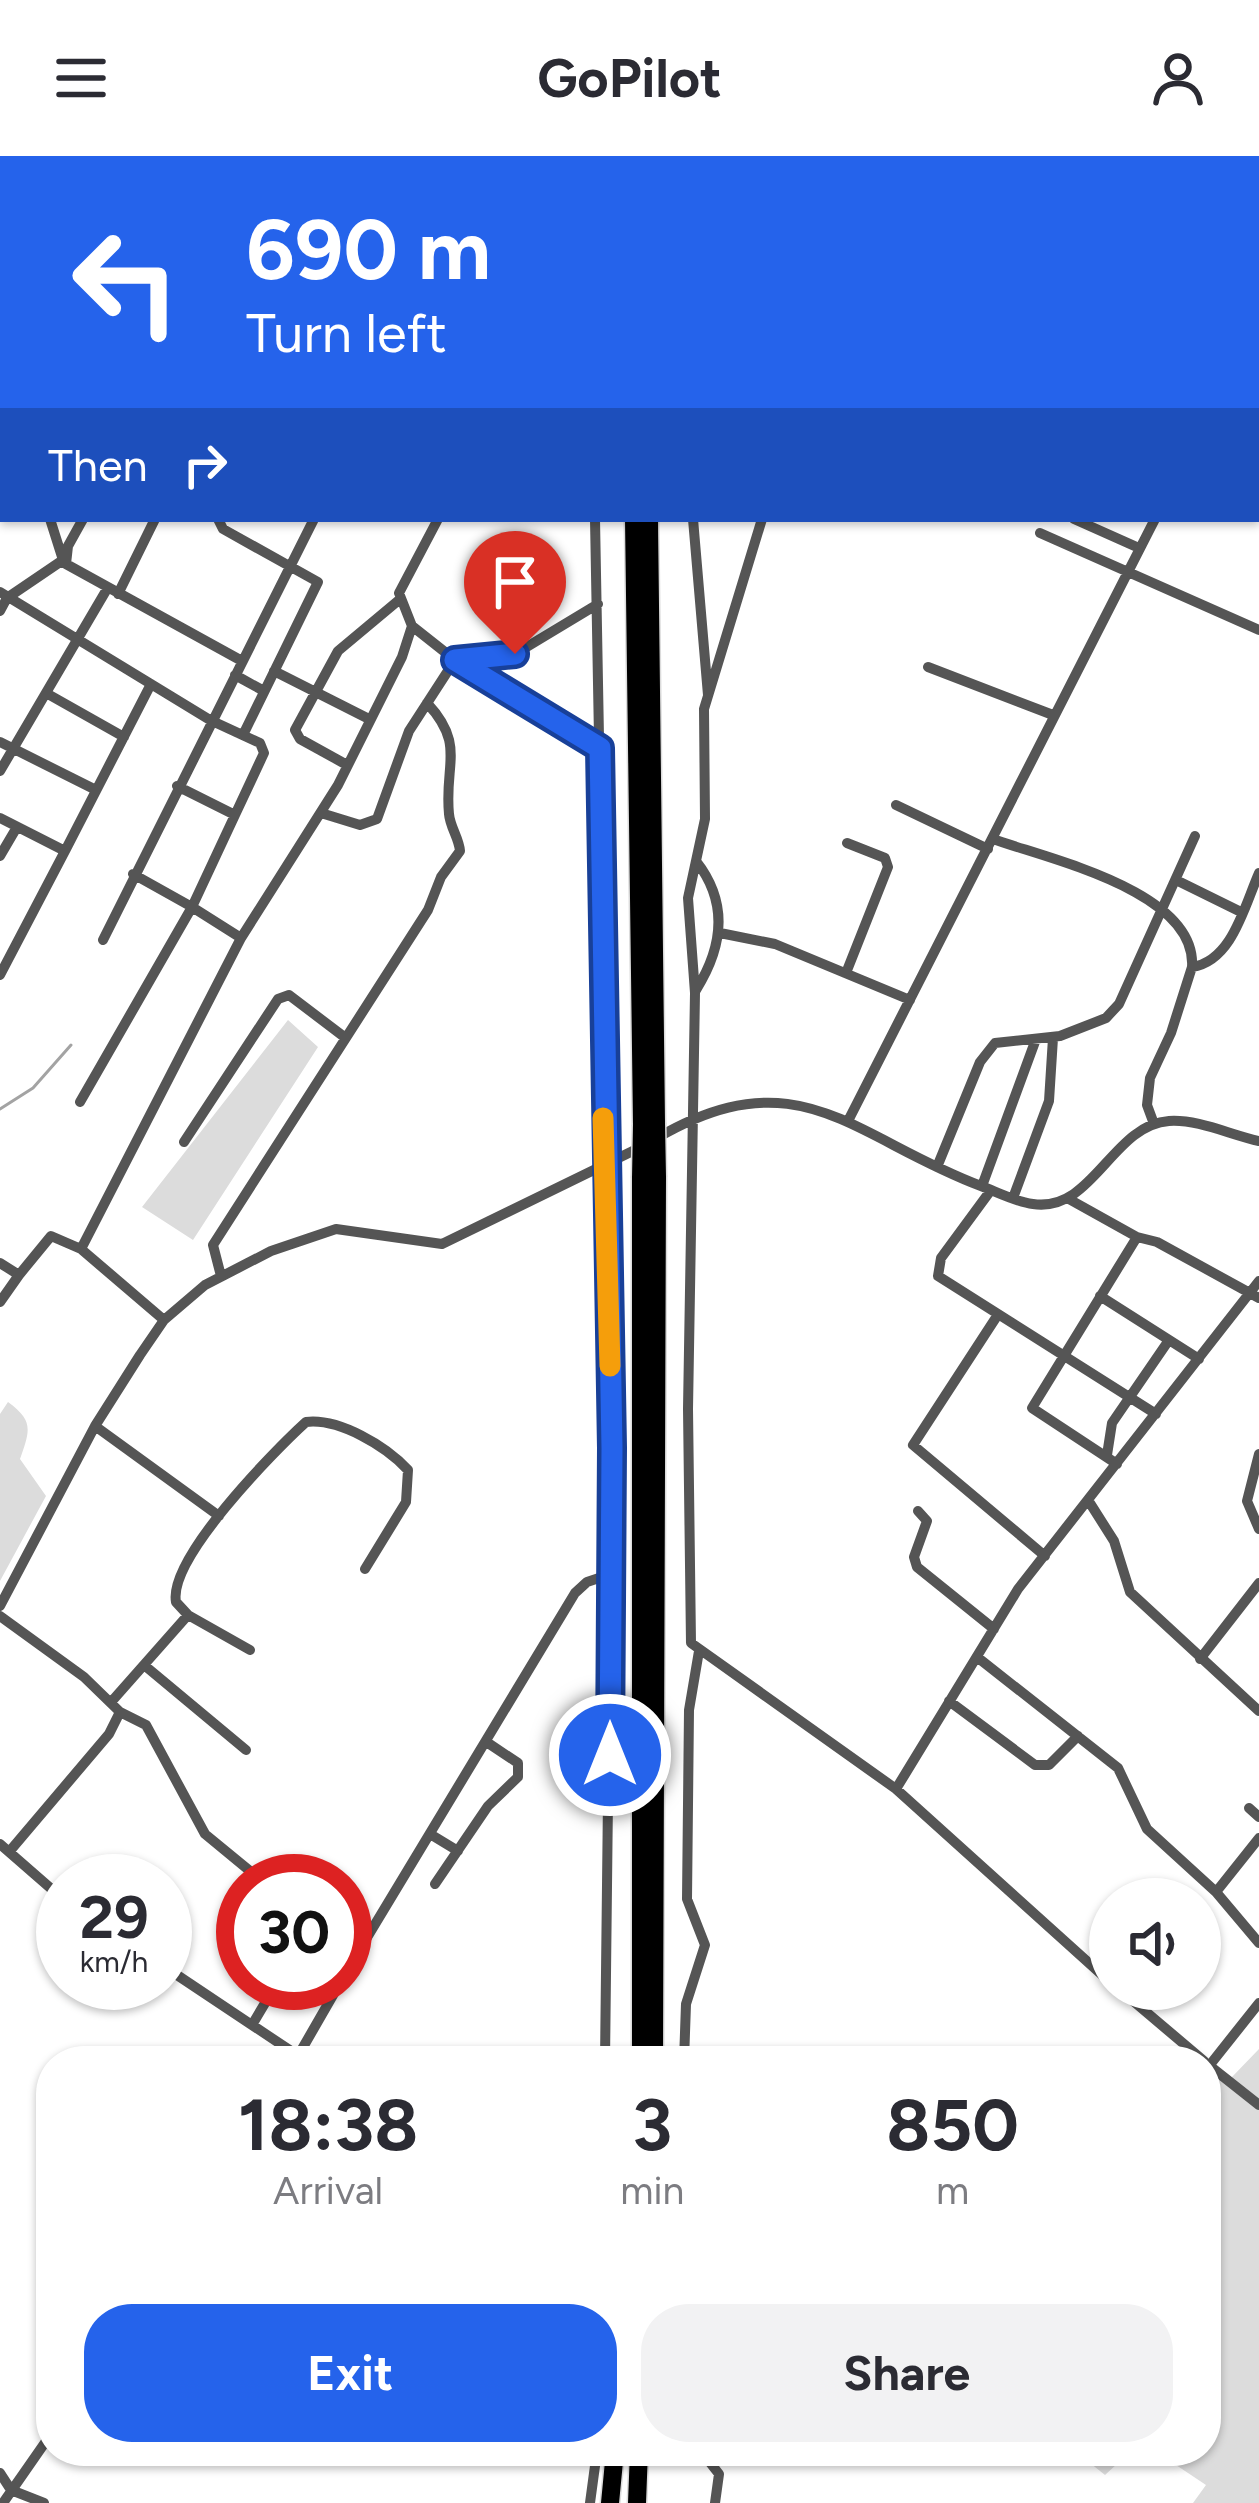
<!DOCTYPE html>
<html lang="en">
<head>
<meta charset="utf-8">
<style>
	body { margin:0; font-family:Figtree,sans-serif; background:#f2f2f3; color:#2b2b33; height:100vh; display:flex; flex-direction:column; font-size:45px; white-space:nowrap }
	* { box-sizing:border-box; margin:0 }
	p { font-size:39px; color:#7c7c81 }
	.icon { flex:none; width:66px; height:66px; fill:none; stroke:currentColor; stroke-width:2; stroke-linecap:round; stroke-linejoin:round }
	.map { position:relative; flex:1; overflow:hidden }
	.panel { position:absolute; left:36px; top:1890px; width:1185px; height:420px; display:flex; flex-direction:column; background:#fff; border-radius:48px; box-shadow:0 3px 9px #0004 }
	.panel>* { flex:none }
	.top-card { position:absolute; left:0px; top:0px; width:1260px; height:366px; box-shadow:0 3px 9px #0004; background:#2563eb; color:#fff; overflow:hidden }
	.fabs { position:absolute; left:1089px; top:1722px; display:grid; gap:24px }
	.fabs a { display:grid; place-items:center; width:132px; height:132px; border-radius:50%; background:#fff; box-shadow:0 3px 9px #0004; font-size:60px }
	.speed { position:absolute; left:36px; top:1698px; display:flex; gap:24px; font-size:60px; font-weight:700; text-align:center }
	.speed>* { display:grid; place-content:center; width:156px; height:156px; border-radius:50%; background:#fff; box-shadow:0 3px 9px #0004; line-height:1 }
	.speed small { font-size:30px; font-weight:400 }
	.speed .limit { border:18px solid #d22; background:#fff; color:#111 }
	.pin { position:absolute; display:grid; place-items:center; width:102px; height:102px; color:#fff; margin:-123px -51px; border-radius:50% 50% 50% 0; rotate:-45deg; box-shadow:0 0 12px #0007 }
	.pin .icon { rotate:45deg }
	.me { position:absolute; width:132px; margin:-66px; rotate:0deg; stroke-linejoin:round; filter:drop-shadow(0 0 9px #0008) }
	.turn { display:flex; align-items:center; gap:42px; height:252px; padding:0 48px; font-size:54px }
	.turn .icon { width:156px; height:156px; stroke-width:2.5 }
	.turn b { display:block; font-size:84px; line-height:102px }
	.then { display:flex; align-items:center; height:114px; padding:0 48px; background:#0003; gap:24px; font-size:45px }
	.eta { display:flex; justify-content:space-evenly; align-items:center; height:204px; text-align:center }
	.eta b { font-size:72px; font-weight:700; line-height:84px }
	.button { display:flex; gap:24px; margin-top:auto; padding:24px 48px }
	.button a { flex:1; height:138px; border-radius:48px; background:#2563eb; color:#fff; font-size:48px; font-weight:700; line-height:138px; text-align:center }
	.button a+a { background:#f2f2f3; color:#2b2b33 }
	header { display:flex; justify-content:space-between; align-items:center; height:156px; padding:0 48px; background:#fff; font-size:54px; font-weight:700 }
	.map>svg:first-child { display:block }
	.green { fill:#dcdcdc }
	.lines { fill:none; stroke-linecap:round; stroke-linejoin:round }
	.stream { stroke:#a3a3a3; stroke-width:3 }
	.trunk-casing { stroke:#dbdbdb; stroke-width:21 }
	.minor { stroke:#555; stroke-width:10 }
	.trunk { stroke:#000; stroke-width:18 }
	.trunk-bridge-casing { stroke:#dbdbdb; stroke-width:21; stroke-linecap:butt }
	.trunk-bridge { stroke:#000; stroke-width:18 }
	.route-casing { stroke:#184099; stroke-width:30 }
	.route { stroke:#2563eb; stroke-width:21 }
	.slow { stroke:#f59e0b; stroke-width:21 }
</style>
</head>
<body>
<header><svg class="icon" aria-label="menu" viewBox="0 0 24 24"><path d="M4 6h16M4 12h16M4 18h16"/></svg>GoPilot<svg class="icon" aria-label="person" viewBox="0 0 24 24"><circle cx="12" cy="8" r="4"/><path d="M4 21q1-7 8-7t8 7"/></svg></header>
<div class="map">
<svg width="1259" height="2347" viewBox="0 0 1259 2347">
	<rect width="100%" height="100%" fill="#fff"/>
	<path class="green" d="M288,864L318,891L193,1084L142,1051Z
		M8,1246C34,1265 30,1274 20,1303L46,1340L0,1425V1258Z
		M1259,1893V2347H1193L1206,2329L1155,2295H1206V1926L1231,1922Z
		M1075,2295H1131L1105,2319Z"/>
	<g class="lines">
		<path class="stream" d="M0,953L33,932L71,889"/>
		<g class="trunk-casing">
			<path id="trunk" d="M630,0V3
				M645,0V3
				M634,363L642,969
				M649,363L656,967
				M641,1905V1022
				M654,1905L657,1021
				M610,2347L615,2295
				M637,2347L639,2295"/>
		</g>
		<path class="minor" d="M601,0L602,3
			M677,0V3
			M37,3L38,0
			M215,3L217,0
			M524,3L525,0
			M870,3L871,0
			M983,3L984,0
			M1029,3V0
			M0,60L3,62
			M0,76L3,69
			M0,130L3,132
			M1257,177L1259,173
			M0,257L3,250
			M1257,294L1259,295
			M0,353L3,347
			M83,363L68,390L66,408L242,505
			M218,363L223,373L318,426L243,579
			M595,363L612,1292L605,1905
			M693,363L708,539
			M762,363L704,553L705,663L688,742L695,837L688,1253L691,1487L896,1633L1018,1433L1259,1125
			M1074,363L1139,392
			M1040,377L1259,474
			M0,436L210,564L260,587L264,597L235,659
			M118,438L155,363
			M0,455L7,442L63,404L50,363
			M412,470L455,504L600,592
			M928,511L1053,559
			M274,515L369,563
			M235,519L264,535
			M46,537L124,581
			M0,586L96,634
			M347,609L300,583L295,574L338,495L399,444
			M0,615L107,433
			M896,649L988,693
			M321,657L360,669L377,663L409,575L455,504L515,498L598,448
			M0,662L65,695L151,528
			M993,683C1048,703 1197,735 1192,811L1171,877L1150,922L1147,949L1154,968
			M0,700L17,671
			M1176,724L1241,756
			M720,777L775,788L910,844
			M241,782L338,629L402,501L412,470L399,437L438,363
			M103,784L314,363
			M1192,811C1232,805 1244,751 1259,717
			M846,817L888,711L885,702L847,687
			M0,819L65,695
			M696,834C723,791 729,747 696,705
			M80,946L192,751L133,718
			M849,963L1155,363
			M657,982C800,899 853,982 981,1030C997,1036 1016,1046 1033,1048C1093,1057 1112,969 1169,965C1198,963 1231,979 1259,985
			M184,986L278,843L289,839L343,880
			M937,1011L980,906L995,887L1060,880L1106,862L1119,848L1195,680
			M982,1030L1036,883
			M991,1034L941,1102L938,1120L1156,1258
			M1013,1042L1049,945L1053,882
			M1067,1042L1137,1081L1032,1252L1117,1308
			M1137,1081L1157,1086L1259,1142
			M0,1107L19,1119L51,1080L81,1093
			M221,1120L213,1089L428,754L441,721L460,695C459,682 450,671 449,658C444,608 466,589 427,547
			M1100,1140L1199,1203
			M0,1146L19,1119
			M997,1160L913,1289L1045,1400
			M164,1164L81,1093L241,782L192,751L235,659L177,630
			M95,1270L219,1360
			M1259,1298L1247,1345L1259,1373
			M1107,1299L1112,1267L1169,1184
			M1088,1344L1114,1385L1130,1436L1259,1555
			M918,1355L927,1365L914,1401L917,1411L994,1473
			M0,1450L95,1270L140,1199L164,1164L205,1129L271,1095L336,1073L442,1088L641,991
			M0,1460L84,1521L120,1556L109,1578L9,1696
			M250,1494L188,1459L176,1446C168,1403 273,1296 306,1266C339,1262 386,1290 408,1314L406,1346L365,1413
			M977,1501L1118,1612L1147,1673L1216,1736L1259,1787
			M1200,1503L1259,1427
			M144,1509L246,1594
			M112,1545L188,1459
			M949,1545L1035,1609H1049L1078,1580
			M120,1556L146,1569L205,1678L262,1725
			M896,1633L1110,1826
			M1249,1652L1259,1661
			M430,1678L458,1695
			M0,1688L63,1743
			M435,1728L488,1650L518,1621V1607L488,1587
			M1216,1736L1259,1682
			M165,1811L306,1905
			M345,1818L575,1437L587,1426L611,1418
			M1119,1833L1204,1905
			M252,1869L277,1827
			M298,1900L340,1827
			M684,1905L686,1848L705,1789L687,1743L689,1554L699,1495
			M1206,1907L1259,1949
			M1209,1910L1259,1847
			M701,2295L719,2318L715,2347
			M0,2317L11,2334L44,2347
			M3,2347L51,2278
			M590,2347L597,2295"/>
		<use href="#trunk" class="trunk"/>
		<g class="trunk-bridge-casing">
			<path id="trunk-bridge" d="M656,967L657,1021
				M641,1022L642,969"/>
		</g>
		<use href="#trunk-bridge" class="trunk-bridge"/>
	</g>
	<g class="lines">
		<g class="route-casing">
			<path id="route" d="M515,498L455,504L600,592L612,1292L610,1599"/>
		</g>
		<use href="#route" class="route"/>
		<path class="slow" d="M603,962L610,1210"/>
	</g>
</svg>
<div class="fabs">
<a><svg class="icon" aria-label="sound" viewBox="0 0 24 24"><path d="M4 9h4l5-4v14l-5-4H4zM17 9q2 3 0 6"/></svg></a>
</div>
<div class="speed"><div>29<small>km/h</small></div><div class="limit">30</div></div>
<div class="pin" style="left:515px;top:498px;background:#d93025"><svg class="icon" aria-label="arrive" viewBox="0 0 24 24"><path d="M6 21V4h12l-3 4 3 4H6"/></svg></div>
<svg class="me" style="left:610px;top:1599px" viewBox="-20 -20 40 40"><circle r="17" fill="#2563eb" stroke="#fff" stroke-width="3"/><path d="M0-11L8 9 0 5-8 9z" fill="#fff"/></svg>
<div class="top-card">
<div class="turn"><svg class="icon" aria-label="left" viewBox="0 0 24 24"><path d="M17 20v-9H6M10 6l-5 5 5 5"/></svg><div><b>690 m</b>Turn left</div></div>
<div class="then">Then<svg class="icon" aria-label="right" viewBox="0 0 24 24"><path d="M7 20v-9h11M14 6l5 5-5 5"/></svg></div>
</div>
<section class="panel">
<div class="eta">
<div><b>18:38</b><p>Arrival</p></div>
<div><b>3</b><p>min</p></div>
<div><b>850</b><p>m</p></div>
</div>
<div class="button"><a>Exit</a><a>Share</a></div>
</section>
</div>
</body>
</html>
